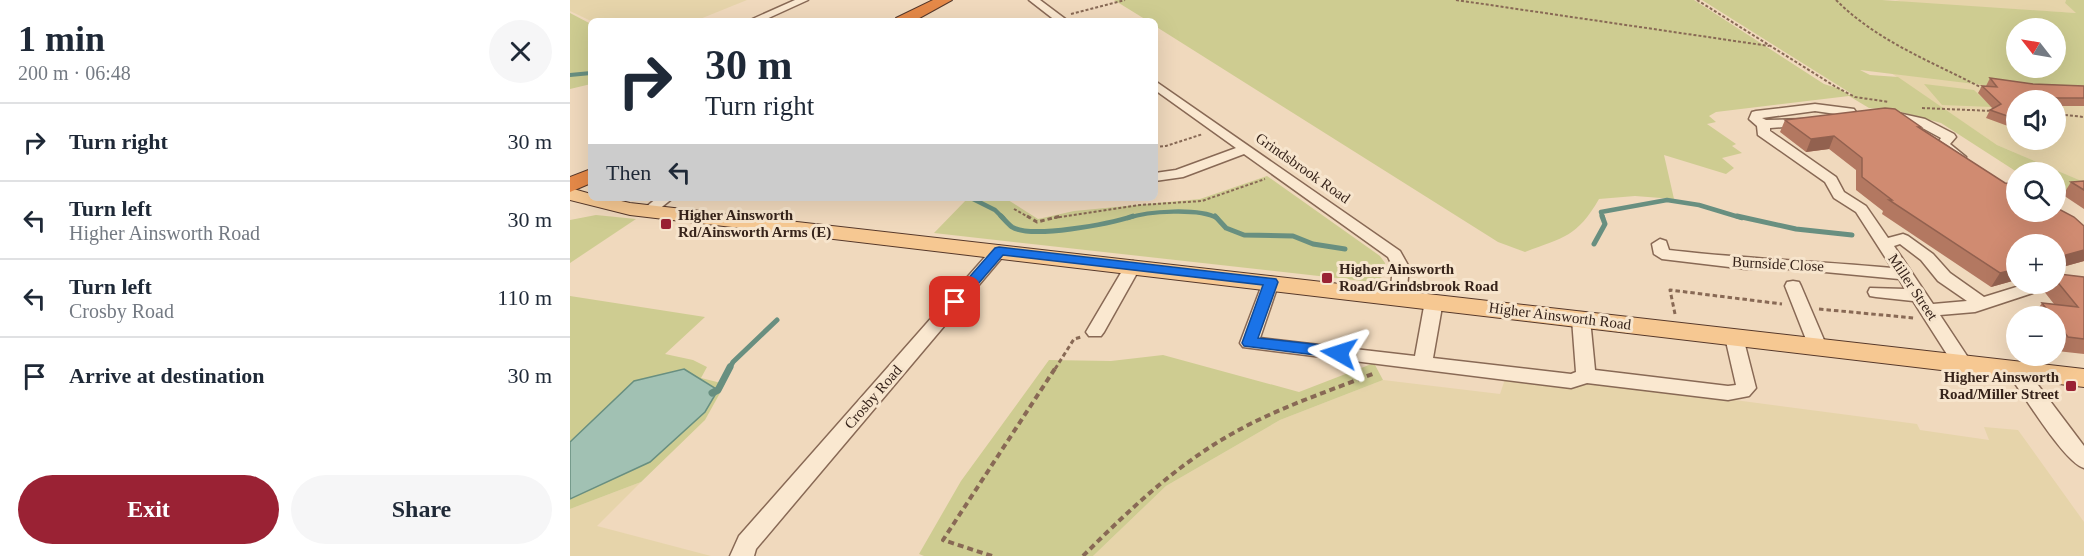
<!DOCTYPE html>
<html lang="en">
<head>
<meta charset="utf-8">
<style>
	body { margin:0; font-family:"Times New Roman",serif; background:#f6f6f7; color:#1f2937; height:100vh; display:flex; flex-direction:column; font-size:22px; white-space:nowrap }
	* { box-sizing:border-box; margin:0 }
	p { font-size:20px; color:#747a83 }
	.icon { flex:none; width:33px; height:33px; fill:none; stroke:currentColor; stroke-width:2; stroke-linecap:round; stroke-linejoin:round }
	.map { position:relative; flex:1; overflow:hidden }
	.sheet { display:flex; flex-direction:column; background:#fff; width:570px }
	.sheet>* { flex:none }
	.top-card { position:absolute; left:18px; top:18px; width:570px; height:183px; border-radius:9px; box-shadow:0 6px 24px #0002; background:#fff; color:#1f2937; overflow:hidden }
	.needle { width:39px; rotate:301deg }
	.fabs { position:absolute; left:1436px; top:18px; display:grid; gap:12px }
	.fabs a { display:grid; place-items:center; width:60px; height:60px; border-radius:50%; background:#fff; box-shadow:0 6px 24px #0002; font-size:30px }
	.pin { position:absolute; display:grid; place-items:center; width:51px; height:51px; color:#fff; margin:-26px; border-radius:12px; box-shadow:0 3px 9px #0006 }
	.me { position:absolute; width:66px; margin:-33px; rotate:276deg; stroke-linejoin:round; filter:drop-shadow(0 0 4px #0008) }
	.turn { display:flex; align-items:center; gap:21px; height:126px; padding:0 18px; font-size:27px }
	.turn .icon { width:78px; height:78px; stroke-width:2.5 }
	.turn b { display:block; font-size:42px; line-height:51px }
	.then { display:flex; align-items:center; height:57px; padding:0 18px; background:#0003; gap:12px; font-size:22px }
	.round { display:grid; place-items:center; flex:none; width:63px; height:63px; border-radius:32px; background:#f6f6f7 }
	.headline { display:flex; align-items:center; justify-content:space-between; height:102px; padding:0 18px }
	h1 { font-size:36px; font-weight:700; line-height:45px }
	.action { display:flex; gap:12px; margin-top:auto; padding:12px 18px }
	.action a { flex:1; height:69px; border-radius:36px; background:#9a2234; color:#fff; font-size:24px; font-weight:700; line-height:69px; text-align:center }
	.action a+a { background:#f6f6f7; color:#1f2937 }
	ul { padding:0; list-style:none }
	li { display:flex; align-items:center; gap:18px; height:78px; padding:0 18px; border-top:2px solid #e0e1e3 }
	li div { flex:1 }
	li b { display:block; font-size:22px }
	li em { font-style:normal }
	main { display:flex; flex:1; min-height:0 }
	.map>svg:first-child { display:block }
	.farmland { fill:#e6d4aa; fill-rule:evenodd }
	.green { fill:#cecc91; fill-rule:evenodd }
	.water { fill:#a1c1b3; stroke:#688f80; stroke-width:1.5 }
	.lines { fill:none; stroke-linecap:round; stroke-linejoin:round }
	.stream-far3 { stroke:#688f80; stroke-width:4 }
	.stream-far2 { stroke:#688f80; stroke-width:4.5 }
	.stream-far1 { stroke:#688f80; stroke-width:5 }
	.stream { stroke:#688f80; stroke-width:7 }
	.minor-casing { stroke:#886955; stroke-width:3 }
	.major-casing { stroke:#56382a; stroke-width:2 }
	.highway-casing { stroke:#56382a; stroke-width:2 }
	.path-far2 { stroke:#886955; stroke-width:2; stroke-dasharray:3 2; stroke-linecap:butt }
	.path-far1 { stroke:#886955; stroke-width:3; stroke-dasharray:4.5 3; stroke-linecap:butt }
	.path { stroke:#886955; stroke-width:4; stroke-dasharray:6 4; stroke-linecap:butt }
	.minor { fill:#fae8d0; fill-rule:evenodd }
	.major { fill:#f6c892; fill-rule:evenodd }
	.highway { fill:#e58948; fill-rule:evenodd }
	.wall { fill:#b37861 }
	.shaded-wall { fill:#92614f }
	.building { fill:#d08b71; stroke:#92614f; stroke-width:1.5 }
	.route { fill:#1a73e8; stroke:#114b97; stroke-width:1.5 }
	.poi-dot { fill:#9a2234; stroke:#f7e5cd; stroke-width:2 }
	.labels { text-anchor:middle; stroke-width:6; stroke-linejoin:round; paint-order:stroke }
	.street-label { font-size:15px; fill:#37241b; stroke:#f7e5cd }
	.poi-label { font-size:15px; font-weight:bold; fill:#37241b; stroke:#f7e5cd; text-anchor:start }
</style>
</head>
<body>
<main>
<section class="sheet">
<div class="headline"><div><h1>1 min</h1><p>200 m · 06:48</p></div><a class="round"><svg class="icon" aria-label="close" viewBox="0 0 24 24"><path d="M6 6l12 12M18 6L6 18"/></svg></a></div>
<ul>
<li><svg class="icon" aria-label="right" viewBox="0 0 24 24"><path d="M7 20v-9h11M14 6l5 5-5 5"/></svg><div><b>Turn right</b></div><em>30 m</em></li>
<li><svg class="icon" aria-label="left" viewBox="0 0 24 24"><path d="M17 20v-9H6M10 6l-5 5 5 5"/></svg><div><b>Turn left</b><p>Higher Ainsworth Road</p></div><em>30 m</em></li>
<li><svg class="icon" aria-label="left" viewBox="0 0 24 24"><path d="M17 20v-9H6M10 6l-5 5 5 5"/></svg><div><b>Turn left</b><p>Crosby Road</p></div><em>110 m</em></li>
<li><svg class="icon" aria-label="arrive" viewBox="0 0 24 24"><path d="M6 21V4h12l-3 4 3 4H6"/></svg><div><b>Arrive at destination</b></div><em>30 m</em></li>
</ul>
<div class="action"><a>Exit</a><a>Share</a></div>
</section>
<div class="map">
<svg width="1514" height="556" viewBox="0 0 1514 556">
	<rect width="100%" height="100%" fill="#f0d9bd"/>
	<path class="farmland" d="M0,0H177L125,21H21L0,11Z
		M1325,0H1496L1495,3L1507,13L1338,3Z
		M1321,73L1514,94V182L1427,145ZM1446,100H1485V140H1446Z
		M935,379L1021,381L1347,424L1350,430L1419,440L1414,427L1448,430L1514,522V556H523L596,486L710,420L813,380L930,394Z
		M71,482L27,526L141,556H0V509Z"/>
	<path class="green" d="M544,0H1124L1254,84L1270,89L1279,95L1282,94L1132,0H1312L1506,13L1495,3L1496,0H1514V94L1454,90L1290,70L1300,75L1328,77L1427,145L1514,182V188L1485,191V172H1447L1371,123L1328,111L1299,108L1279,96L1146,112L1139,116L1146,122L1137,124L1166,144L1162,146L1172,153L1152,158L1164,168L1156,174L1094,155L1104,199L1065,196L1029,199C1007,237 994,237 955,252L928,242L585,26V21H578ZM1446,28H1485V68H1446Z
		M0,13L21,24V84L0,89Z
		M1354,84L1404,90L1422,107L1372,105Z
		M697,176L810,256L815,263L816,275L802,282L364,233L398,198H435L468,219L504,211L630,199Z
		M26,215L66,219L0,263V220Z
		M0,296L135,317L95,354L123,360L137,367L131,378L155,384L135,420L71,482L0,509Z
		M593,355L729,392L804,363L813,380L710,420L596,486L523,556H354L349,554L391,481L479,360L541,361Z"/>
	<path class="water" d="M114,369L148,390L135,412L80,462L0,499V442L64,381Z"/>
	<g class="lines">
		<path class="stream-far3" d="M0,75L21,73"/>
		<path class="stream-far2" d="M401,198L425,210L433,218
			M558,218C578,211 629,208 647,218
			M1033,218L1031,212L1097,200L1129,205L1172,218"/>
		<path class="stream-far1" d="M431,216C435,220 438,224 442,227C461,239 540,224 563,216
			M645,216L656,228L674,235L723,236L743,244L775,249
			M1167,216L1226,229L1282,235
			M1024,244L1035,224L1032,216
			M159,369L163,362L207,320"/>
		<path class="stream" d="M142,393L148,390L160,367"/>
		<g class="minor-casing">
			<path id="minor" d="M225,0H238L192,21H178Z
				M459,0H470L498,21H486Z
				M585,81L830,251L839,267L836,297L834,301H822L820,297L823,267L818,257L674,154L613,177L585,181V173L606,170L666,148L585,90Z
				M1245,104L1284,109L1286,112L1280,116L1245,111L1192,118L1196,120L1239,119L1241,122L1239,125L1200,128V131L1266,177L1274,192L1296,206L1318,238L1333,234L1338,236L1363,254L1380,273L1414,297L1456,284H1480L1478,288L1405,312L1370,315L1403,365L1401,370L1394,372L1387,370L1343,301L1306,297L1300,296L1298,292L1300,288L1335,289L1329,279L1223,269H1176L1092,259L1084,254L1082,244L1090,239L1096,241L1099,250C1173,259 1247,261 1322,268L1286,212L1264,198L1255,182L1188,135L1187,126L1179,119L1182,112L1186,111ZM1330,244L1351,260L1368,281L1397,301L1363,304L1324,246Z
				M1319,111L1355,119L1384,134L1386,137L1380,144L1396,157L1389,161L1366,145L1371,138L1347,125L1315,118L1313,115Z
				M87,198H103L83,214H73L71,211Z
				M429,246L435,248L437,251L435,254L186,549L184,556H160L169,536L423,248Z
				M563,261L571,266L534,332L531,336H519L516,332L555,266Z
				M701,277L707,278L709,282L690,338L845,356L855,301L858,297H870L873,301L863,358L1001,374L1006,372L1002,319L1005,315H1017L1020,319L1025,370L1158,386L1166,385L1155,337L1158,333L1164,331L1170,333L1173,337L1186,388L1179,396L1158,400L1017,383L1001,388L673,347L670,343L693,282L695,278Z
				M1223,281L1229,282L1231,286L1257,347L1254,351L1248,353L1242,351L1239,347L1215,286L1217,282Z
				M1446,363L1453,365L1514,446V468C1494,462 1454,395 1439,375L1437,370L1439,365Z"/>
		</g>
		<g class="major-casing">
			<path id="major" d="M0,188L21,194V198H38L60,203L1514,369V387L60,215L0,200Z"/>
		</g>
		<g class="highway-casing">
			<path id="highway" d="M363,0H382L344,21H324L326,18Z
				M21,169V183L0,192V177Z"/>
		</g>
		<path class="path-far2" d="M886,0L1199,46
			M1127,0L1266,87L1285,97L1319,102
			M1266,0C1308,42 1363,62 1414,89
			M501,14L555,0
			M1352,108L1423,111
			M1485,114L1514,117
			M585,147L596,146L633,134
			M444,209L460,218
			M484,218L570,205L632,201L695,179"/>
		<path class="path-far1" d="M457,216L467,222L491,216
			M1249,309L1344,318
			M1105,314L1100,290L1212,304
			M485,369L504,339L511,337"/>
		<path class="path" d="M422,556L373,540L486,367
			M513,556C556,513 601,470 653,439C701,410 754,393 805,373"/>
		<use href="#minor" class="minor"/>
		<use href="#major" class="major"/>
		<use href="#highway" class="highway"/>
	</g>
	<path class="wall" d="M1420,78L1463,84L1514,86V106H1485V100H1446V129L1416,118L1420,110L1423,109L1408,93L1412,86H1416Z
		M1215,120L1351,127V128L1435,183L1514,226V261L1421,287L1312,214L1313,211L1286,190V170L1259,149L1236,152L1210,132Z
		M1514,181V209L1493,195L1501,182Z
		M1485,276L1514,277V354L1487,351L1485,348V316H1463L1472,303L1484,304L1473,290L1478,284H1485Z"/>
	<path class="shaded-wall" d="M1264,136L1259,149L1236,152L1241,139Z
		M1514,250V261L1485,269V258Z
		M1446,269V280L1421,287L1430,273Z"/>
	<path class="building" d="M1420,78L1463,84L1514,86V98H1462L1464,100H1446V119L1420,110L1431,104L1412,86L1427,87Z
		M1315,108L1325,109L1351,127H1348L1435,183L1443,184L1446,186V212H1485V207L1504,217L1514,226V250L1485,258V244H1446V269L1430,273L1319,200H1322L1292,177V158L1264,136L1241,139L1215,120Z
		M1514,181V190L1501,182Z
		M1489,274L1514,277V339L1498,337L1485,320V316H1482L1472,303L1508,307L1485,279V276Z"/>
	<path class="route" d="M429,247L706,279L708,282L688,338L769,347L774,349L777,353L774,356L769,358L674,346L672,343L693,285L433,255L390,305H380L378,302L380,299L425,248Z"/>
	<g class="poi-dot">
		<rect x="90" y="218" width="12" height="12" rx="3"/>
		<rect x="751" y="272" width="12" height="12" rx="3"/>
		<rect x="1495" y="380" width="12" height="12" rx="3"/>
	</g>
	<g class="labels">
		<g class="street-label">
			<text transform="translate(733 168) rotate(35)" y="5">Grindsbrook Road</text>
			<text transform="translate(1208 264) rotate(3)" y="5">Burnside Close</text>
			<text transform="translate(1343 287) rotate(56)" y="5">Miller Street</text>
			<text transform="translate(990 316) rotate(7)" y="5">Higher Ainsworth Road</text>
			<text transform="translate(303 397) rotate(-49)" y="5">Crosby Road</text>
		</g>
		<g class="poi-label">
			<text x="108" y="220">Higher Ainsworth<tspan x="108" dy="17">Rd/Ainsworth Arms (E)</tspan></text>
			<text x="769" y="274">Higher Ainsworth<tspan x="769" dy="17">Road/Grindsbrook Road</tspan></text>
			<text x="1489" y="382" text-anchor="end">Higher Ainsworth<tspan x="1489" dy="17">Road/Miller Street</tspan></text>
		</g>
	</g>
</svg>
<div class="fabs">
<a><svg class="needle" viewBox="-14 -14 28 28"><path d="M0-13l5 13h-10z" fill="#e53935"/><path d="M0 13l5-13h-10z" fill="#747a83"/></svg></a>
<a><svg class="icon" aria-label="sound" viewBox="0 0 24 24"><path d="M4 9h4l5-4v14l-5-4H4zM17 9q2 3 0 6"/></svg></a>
<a><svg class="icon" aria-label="search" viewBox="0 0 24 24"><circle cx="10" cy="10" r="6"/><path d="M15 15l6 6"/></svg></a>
<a>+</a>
<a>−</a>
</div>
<div class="pin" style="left:385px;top:302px;background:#d93025"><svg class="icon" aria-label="arrive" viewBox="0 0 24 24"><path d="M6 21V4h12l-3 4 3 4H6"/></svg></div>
<svg class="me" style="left:769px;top:353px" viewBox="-20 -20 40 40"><path d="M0-17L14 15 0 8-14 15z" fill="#1a73e8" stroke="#fff" stroke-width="4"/></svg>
<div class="top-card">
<div class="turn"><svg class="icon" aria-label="right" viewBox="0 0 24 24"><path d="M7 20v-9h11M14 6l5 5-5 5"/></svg><div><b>30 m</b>Turn right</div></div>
<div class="then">Then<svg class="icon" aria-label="left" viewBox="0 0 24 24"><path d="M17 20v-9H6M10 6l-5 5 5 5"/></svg></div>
</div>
</div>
</main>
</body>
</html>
